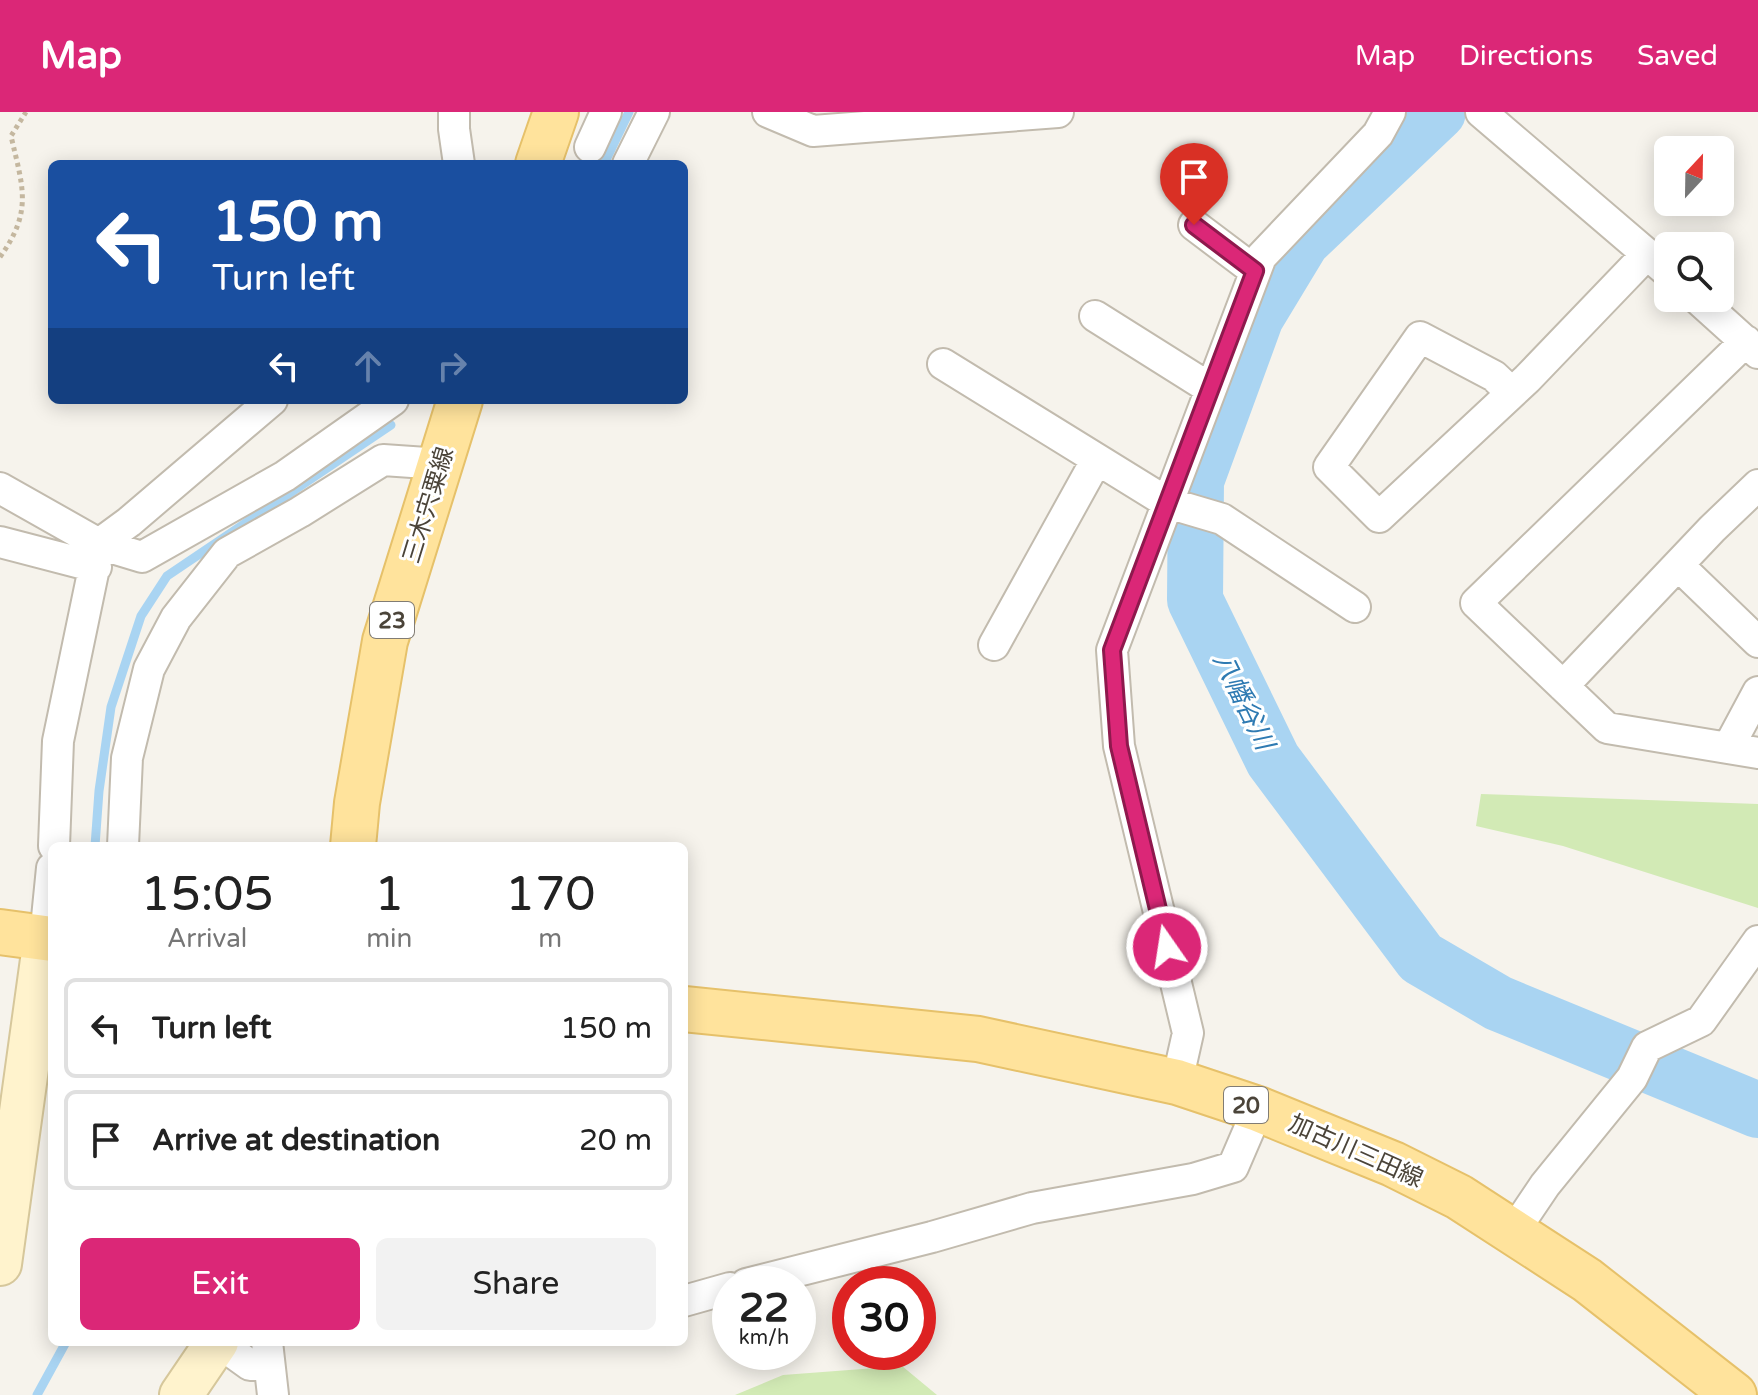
<!DOCTYPE html>
<html lang="en">
<head>
<meta charset="utf-8">
<style>
	body { margin:0; font-family:"Varela Round","Noto Sans JP",sans-serif; background:#f2f2f2; color:#222; height:100vh; display:flex; flex-direction:column; font-size:30px; white-space:nowrap }
	* { box-sizing:border-box; margin:0 }
	p { font-size:26px; color:#767676 }
	.icon { flex:none; width:44px; height:44px; fill:none; stroke:currentColor; stroke-width:2; stroke-linecap:round; stroke-linejoin:round }
	.map { position:relative; flex:1; overflow:hidden }
	.details { position:absolute; left:48px; top:730px; width:640px; height:504px; display:flex; flex-direction:column; background:#fff; border-radius:12px; box-shadow:0 4px 20px #0003 }
	.details>* { flex:none }
	.top-card { position:absolute; left:48px; top:48px; width:640px; height:244px; border-radius:12px; box-shadow:0 4px 20px #0003; background:#1a4fa0; color:#fff; overflow:hidden }
	.needle { width:52px; rotate:22deg }
	.buttons { position:absolute; left:1654px; top:24px; display:grid; gap:16px }
	.buttons a { display:grid; place-items:center; width:80px; height:80px; border-radius:12px; background:#fff; box-shadow:0 4px 20px #0003; font-size:40px }
	.speed { position:absolute; left:712px; top:1154px; display:flex; gap:16px; font-size:40px; font-weight:700; text-align:center }
	.speed>* { display:grid; place-content:center; width:104px; height:104px; border-radius:50%; background:#fff; box-shadow:0 4px 20px #0003; line-height:1 }
	.speed small { font-size:20px; font-weight:400 }
	.speed .limit { border:12px solid #d22; background:#fff; color:#111 }
	.pin { position:absolute; display:grid; place-items:center; width:68px; height:68px; color:#fff; margin:-82px -34px; border-radius:50% 50% 50% 0; rotate:-45deg; box-shadow:0 0 8px #0007 }
	.pin .icon { rotate:45deg }
	.me { position:absolute; width:88px; margin:-44px; rotate:347deg; stroke-linejoin:round; filter:drop-shadow(0 0 6px #0008) }
	.turn { display:flex; align-items:center; gap:28px; height:168px; padding:0 32px; font-size:36px }
	.turn .icon { width:104px; height:104px; stroke-width:2.5 }
	.turn b { display:block; font-size:56px; line-height:68px }
	.lanes { display:flex; align-items:center; height:76px; padding:0 32px; background:#0003; justify-content:center; gap:40px; direction:ltr }
	.lanes .off { opacity:.35 }
	.eta { display:flex; justify-content:space-evenly; align-items:center; height:136px; text-align:center }
	.eta b { font-size:48px; font-weight:600; line-height:56px }
	.action { display:flex; gap:16px; margin-top:auto; padding:16px 32px }
	.action a { flex:1; height:92px; border-radius:12px; background:#db2777; color:#fff; font-size:32px; font-weight:600; line-height:92px; text-align:center }
	.action a+a { background:#f2f2f2; color:#222 }
	ul { padding:0; list-style:none }
	li { display:flex; align-items:center; gap:24px; height:100px; margin:0 16px 12px; padding:0 16px; border:4px solid #e0e0e0; border-radius:12px }
	li div { flex:1 }
	li b { display:block; font-size:30px }
	li em { font-style:normal }
	header { display:flex; align-items:center; gap:48px; box-sizing:border-box; height:112px; padding:0 40px; background:#db2777; color:#fff }
	header strong { font-size:38px }
	nav { display:flex; gap:44px; margin-inline-start:auto; font-size:28px }
	.map>svg:first-child { display:block }
	.green { fill:#d2eab5 }
	.lines { fill:none; stroke-linecap:round; stroke-linejoin:round }
	.stream { stroke:#a9d4f2; stroke-width:9 }
	.river { stroke:#a9d4f2; stroke-width:56 }
	.street-casing { stroke:#c2bbae; stroke-width:34 }
	.secondary-casing { stroke:#d6c79b; stroke-width:46 }
	.primary-casing { stroke:#e6c16a; stroke-width:48 }
	.path { stroke:#c4b79f; stroke-width:5; stroke-dasharray:4 4; stroke-linecap:butt }
	.street { stroke:#fff; stroke-width:30 }
	.secondary { stroke:#fff3cd; stroke-width:42 }
	.primary { stroke:#ffe39c; stroke-width:44 }
	.route-casing { stroke:#8e194d; stroke-width:20 }
	.route { stroke:#db2777; stroke-width:14 }
	.labels { text-anchor:middle; stroke-width:6; stroke-linejoin:round; paint-order:stroke }
	.shield { fill:#fff; stroke:#817c74; stroke-width:2 }
	.shield-label { font-size:22px; font-weight:bold; fill:#4b4439 }
	.street-label { font-size:24px; fill:#4b4439; stroke:#fff }
	.water-label { font-size:26px; font-style:italic; fill:#2e7ab2; stroke:#fff }
</style>
</head>
<body>
<header>
<strong>Map</strong>
<nav><a>Map</a><a>Directions</a><a>Saved</a></nav>
</header>
<div class="map">
<svg width="1758" height="1283" viewBox="0 0 1758 1283">
	<rect width="100%" height="100%" fill="#f6f3ec"/>
	<path class="green" d="M1481,682L1758,692V796L1563,734L1476,714Z
		M902,1254L937,1283H735L783,1263Z"/>
	<g class="lines">
		<path class="stream" d="M604,52L629,0
			M95,734L99,679L111,595L141,504L167,464L391,313
			M37,1283L66,1230"/>
		<path class="river" d="M1438,0L1302,129L1256,205L1196,369L1195,488L1273,648L1421,846L1498,891L1758,998"/>
		<g class="street-casing">
			<path id="street" d="M454,0V17L459,52
				M768,0L813,19L1058,0
				M1481,0L1668,160
				M590,35L606,0
				M628,52L654,0
				M1194,113L1255,159
				M1697,186L1758,241
				M1095,204L1211,277
				M1746,229L1476,491L1607,616L1758,641
				M943,252L1168,391L1222,407L1355,495
				M1512,281L1494,264L1420,225L1329,355L1379,405L1512,281L1527,267L1647,142
				M0,376L99,432L142,445L285,364L393,288
				M0,430L96,455
				M1678,453L1758,530
				M994,533L1097,347
				M1563,574L1712,417L1758,373
				M1728,636L1758,580
				M54,734L58,629L99,432L129,410L272,288
				M123,734L127,646L149,557L176,506L227,441L300,400L383,348L441,352
				M45,826L52,756
				M1177,970L1188,921L1119,634L1112,538L1261,145L1378,22L1390,0
				M1514,1119L1545,1073L1632,966L1647,935L1701,909L1758,829
				M746,1172L932,1125L1032,1096L1193,1067L1233,1055L1258,997
				M684,1189L730,1176
				M218,1230L250,1253H269
				M267,1230L273,1283"/>
		</g>
		<g class="secondary-casing">
			<path id="secondary" d="M0,1152L45,826
				M181,1283L217,1230"/>
		</g>
		<g class="primary-casing">
			<path id="primary" d="M538,52L556,0
				M353,734L357,691L385,529L460,288
				M0,820L52,827
				M684,897L978,927L1177,970L1258,997L1393,1052L1459,1085L1587,1168L1734,1283"/>
		</g>
		<path class="path" d="M0,145C33,99 23,76 11,24L26,0"/>
		<use href="#street" class="street"/>
		<use href="#secondary" class="secondary"/>
		<use href="#primary" class="primary"/>
	</g>
	<g class="lines">
		<g class="route-casing">
			<path id="route" d="M1167,835L1119,634L1112,538L1255,159L1194,113"/>
		</g>
		<use href="#route" class="route"/>
	</g>
	<g class="labels">
		<g class="shield">
			<rect x="370" y="490" width="44" height="36" rx="6"/>
			<rect x="1224" y="975" width="44" height="36" rx="6"/>
		</g>
		<g class="shield-label">
			<text x="392" y="516">23</text>
			<text x="1246" y="1001">20</text>
		</g>
		<g class="street-label">
			<text transform="translate(428 393) rotate(-73)" y="8">三木宍粟線</text>
			<text transform="translate(1356 1039) rotate(24)" y="8">加古川三田線</text>
		</g>
		<g class="water-label">
			<text transform="translate(1244 589) rotate(64)" y="9">八幡谷川</text>
		</g>
	</g>
</svg>
<div class="buttons">
<a><svg class="needle" viewBox="-14 -14 28 28"><path d="M0-13l5 13h-10z" fill="#e53935"/><path d="M0 13l5-13h-10z" fill="#767676"/></svg></a>
<a><svg class="icon" aria-label="search" viewBox="0 0 24 24"><circle cx="10" cy="10" r="6"/><path d="M15 15l6 6"/></svg></a>
</div>
<div class="speed"><div>22<small>km/h</small></div><div class="limit">30</div></div>
<div class="pin" style="left:1194px;top:113px;background:#d93025"><svg class="icon" aria-label="arrive" viewBox="0 0 24 24"><path d="M6 21V4h12l-3 4 3 4H6"/></svg></div>
<svg class="me" style="left:1167px;top:835px" viewBox="-20 -20 40 40"><circle r="17" fill="#db2777" stroke="#fff" stroke-width="3"/><path d="M0-11L8 9 0 5-8 9z" fill="#fff"/></svg>
<div class="top-card">
<div class="turn"><svg class="icon" aria-label="left" viewBox="0 0 24 24"><path d="M17 20v-9H6M10 6l-5 5 5 5"/></svg><div><b>150 m</b>Turn left</div></div>
<div class="lanes"><svg class="icon" aria-label="left" viewBox="0 0 24 24"><path d="M17 20v-9H6M10 6l-5 5 5 5"/></svg><svg class="icon off" aria-label="ahead" viewBox="0 0 24 24"><path d="M12 20V5M6 11l6-6 6 6"/></svg><svg class="icon off" aria-label="right" viewBox="0 0 24 24"><path d="M7 20v-9h11M14 6l5 5-5 5"/></svg></div>
</div>
<section class="details">
<div class="eta">
<div><b>15:05</b><p>Arrival</p></div>
<div><b>1</b><p>min</p></div>
<div><b>170</b><p>m</p></div>
</div>
<ul>
<li><svg class="icon" aria-label="left" viewBox="0 0 24 24"><path d="M17 20v-9H6M10 6l-5 5 5 5"/></svg><div><b>Turn left</b></div><em>150 m</em></li>
<li><svg class="icon" aria-label="arrive" viewBox="0 0 24 24"><path d="M6 21V4h12l-3 4 3 4H6"/></svg><div><b>Arrive at destination</b></div><em>20 m</em></li>
</ul>
<div class="action"><a>Exit</a><a>Share</a></div>
</section>
</div>
</body>
</html>
